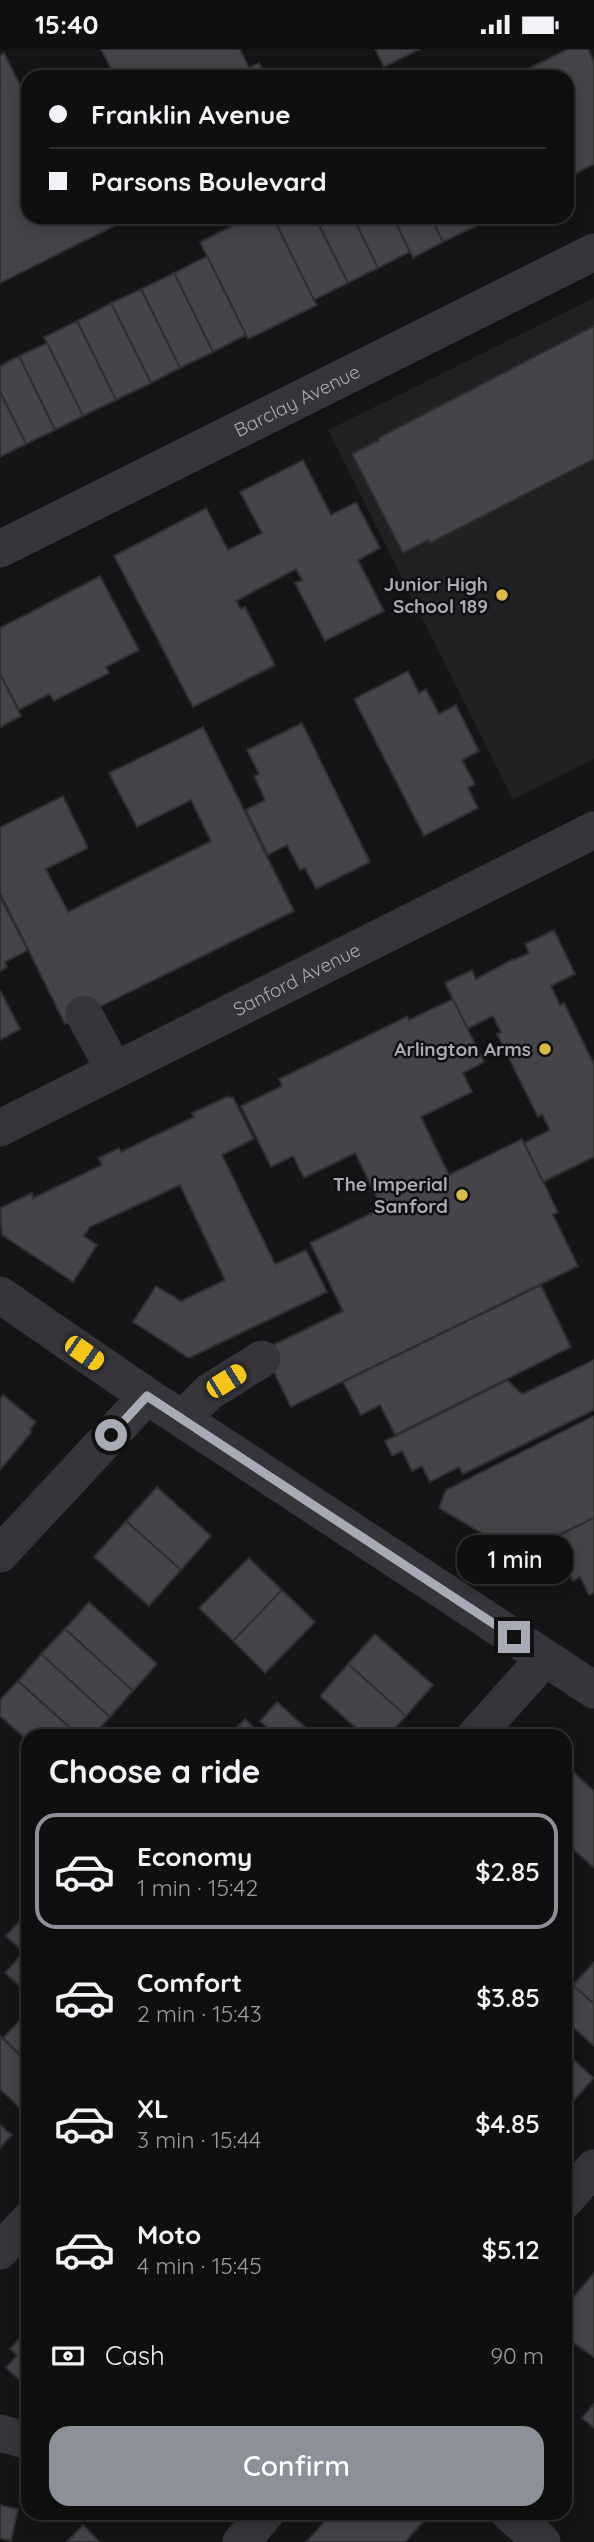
<!DOCTYPE html>
<html lang="en">
<head>
<meta charset="utf-8">
<style>
	:root { --surface:#100f10; --page:#191819; --text:#f1f3f6; --muted:#9c9c9f; --line:#302f30; --accent:#8c9099 }
	body { margin:0; font-family:Quicksand,sans-serif; background:var(--page); color:var(--text); height:100vh; display:flex; flex-direction:column; font-size:26px; white-space:nowrap }
	* { box-sizing:border-box; margin:0 }
	p { font-size:23px; color:var(--muted) }
	.icon { flex:none; width:38px; height:38px; fill:none; stroke:currentColor; stroke-width:2; stroke-linecap:round; stroke-linejoin:round }
	.map { position:relative; flex:1; overflow:hidden }
	.panel { position:absolute; left:21px; top:1680px; width:551px; height:791px; display:flex; flex-direction:column; background:var(--surface); border-radius:21px; box-shadow:0 4px 18px #0003,0 0 0 2px var(--line) }
	.panel>* { flex:none }
	.guide { position:absolute; left:21px; top:21px; width:553px; height:154px; border-radius:21px; box-shadow:0 4px 18px #0003,0 0 0 2px var(--line); display:grid; align-content:center; height:154px; padding:0 28px; background:var(--surface) }
	.end { position:absolute; width:32px; height:32px; margin:-16px; border:9px solid #a8aab5; background:#111; box-shadow:0 0 0 4px #111 }
	.from { border-radius:50% }
	.bubble { position:absolute; height:49px; border-radius:21px; background:var(--surface); box-shadow:0 4px 18px #0003,0 0 0 2px var(--line); font-size:23px; font-weight:600; line-height:49px; text-align:center }
	.car { position:absolute; width:21px; height:42px; margin:-21px -10px; border-radius:9px; box-shadow:0 0 5px 2px #0007; background:linear-gradient(#f5c518 24%,#345 0 40%,#f5c518 0 76%,#345 0 86%,#f5c518 0) }
	.guide b { display:flex; align-items:center; gap:24px; height:66px; font-size:26px }
	.guide b+b { border-top:2px solid var(--line) }
	.guide i { width:18px; height:18px; background:var(--text) }
	ul { padding:0; list-style:none }
	li { display:flex; align-items:center; gap:21px; height:116px; margin:0 14px 10px; padding:0 14px; border:4px solid transparent; border-radius:21px }
	li div { flex:1 }
	li b { display:block; font-size:26px }
	li em { font-style:normal; font-weight:600 }
	li.on { border-color:var(--accent) }
	li>.icon { width:63px; height:63px; stroke-width:1.5 }
	h2 { padding:0 28px; font-size:32px; line-height:84px }
	.pay { display:flex; align-items:center; gap:18px; height:77px; padding:0 28px; font-size:26px }
	.pay p { margin-inline-start:auto }
	.action { display:flex; gap:14px; margin-top:auto; padding:14px 28px }
	.action a { flex:1; height:80px; border-radius:21px; background:var(--accent); color:#fff; font-size:28px; font-weight:600; line-height:80px; text-align:center }
	.status { display:flex; justify-content:space-between; align-items:center; height:49px; padding:0 35px; background:var(--surface); direction:ltr }
	.status svg { height:19px; fill:currentColor }
	.map>svg:first-child { display:block }
</style>
</head>
<body>
<div class="status"><b>15:40</b><svg viewBox="0 0 49 12"><path d="M0 12V9h3v3zM5 12V6h3v6zM10 12V3h3v9zM15 12V0h3v12zM26 1h20v11H26zM47 4h2v5h-2z"/></svg></div>
<div class="map">
<svg width="594" height="2493" viewBox="0 0 594 2493">
	<rect width="100%" height="100%" fill="#151416"/>
	<path fill="#212123" d="M 594,249 L 594,710 L 513,751 L 328,381 Z"/>
	<g fill="#444449" stroke="#2f2f32" stroke-width="2">
		<path d="M 101,0 L 240,0 L 249,19 L 259,14 L 266,28 L 99,28 L 112,22 Z"/>
		<path d="M 375,0 L 420,0 L 384,18 Z"/>
		<path d="M 568,0 L 588,0 L 594,13 L 594,115 L 567,129 L 567,28 L 512,28 Z"/>
		<path d="M 4,4 L 28,52 L 28,168 L 132,168 L 0,234 L 0,6 Z"/>
		<path d="M 250,168 L 273,168 L 317,256 L 248,290 L 200,193 Z"/>
		<path d="M 283,168 L 315,168 L 348,234 L 314,251 L 275,172 Z"/>
		<path d="M 315,168 L 353,168 L 378,219 L 348,234 Z"/>
		<path d="M 353,168 L 393,168 L 410,203 L 378,219 Z"/>
		<path d="M 393,168 L 431,168 L 443,193 L 413,209 Z"/>
		<path d="M 431,168 L 469,168 L 474,178 L 443,193 Z"/>
		<path d="M 469,168 L 495,168 L 474,178 Z"/>
		<path d="M 207,207 L 246,286 L 213,303 L 174,224 Z"/>
		<path d="M 174,224 L 213,303 L 180,319 L 141,240 Z"/>
		<path d="M 141,240 L 180,319 L 151,334 L 111,254 Z"/>
		<path d="M 111,254 L 151,334 L 116,351 L 77,272 Z"/>
		<path d="M 77,272 L 116,351 L 83,367 L 44,288 Z"/>
		<path d="M 594,277 L 594,410 L 430,494 L 428,491 L 403,504 L 352,405 L 379,391 L 378,389 Z"/>
		<path d="M 47,294 L 83,367 L 55,381 L 19,307 Z"/>
		<path d="M 19,307 L 55,381 L 26,395 L 0,343 L 0,317 Z"/>
		<path d="M 0,343 L 26,395 L 0,408 Z"/>
		<path d="M 303,411 L 331,466 L 356,453 L 380,499 L 358,511 L 384,562 L 325,592 L 295,534 L 302,531 L 296,520 L 236,552 L 241,560 L 245,558 L 275,616 L 193,658 L 114,507 L 206,459 L 228,501 L 262,484 L 240,443 Z"/>
		<path d="M 100,527 L 139,601 L 106,618 L 109,624 L 54,652 L 49,645 L 19,661 L 0,625 L 0,579 Z"/>
		<path d="M 408,622 L 419,644 L 426,640 L 439,665 L 456,656 L 479,702 L 462,711 L 475,735 L 468,739 L 478,759 L 424,787 L 354,650 Z"/>
		<path d="M 0,625 L 21,667 L 0,678 Z"/>
		<path d="M 302,674 L 370,813 L 316,840 L 305,819 L 300,821 L 287,796 L 268,806 L 246,761 L 265,751 L 254,727 L 259,725 L 247,701 Z"/>
		<path d="M 203,678 L 294,862 L 65,975 L 0,844 L 0,778 L 63,747 L 88,799 L 46,820 L 68,863 L 211,792 L 191,751 L 137,778 L 109,724 Z"/>
		<path d="M 0,848 L 28,901 L 5,913 L 7,918 L 0,922 Z"/>
		<path d="M 554,881 L 575,925 L 551,937 L 560,956 L 564,954 L 594,1015 L 594,1108 L 543,1133 L 524,1094 L 550,1081 L 542,1065 L 538,1068 L 497,985 L 501,983 L 493,967 L 467,980 L 445,934 L 472,921 L 476,930 L 513,910 L 514,911 L 529,904 L 525,895 Z"/>
		<path d="M 0,941 L 20,980 L 0,991 Z"/>
		<path d="M 453,950 L 484,1013 L 463,1024 L 472,1043 L 421,1068 L 449,1126 L 522,1090 L 558,1163 L 553,1166 L 578,1217 L 291,1358 L 263,1301 L 343,1262 L 310,1194 L 382,1159 L 355,1104 L 304,1129 L 293,1107 L 271,1118 L 241,1057 L 282,1037 L 279,1030 L 408,967 L 409,971 Z"/>
		<path d="M 229,1047 L 230,1049 L 233,1048 L 254,1090 L 222,1106 L 275,1215 L 306,1201 L 327,1243 L 189,1309 L 133,1273 L 156,1237 L 181,1252 L 225,1231 L 180,1136 L 90,1178 L 84,1187 L 97,1196 L 73,1233 L 2,1186 L 0,1159 L 32,1144 L 33,1149 L 102,1116 L 98,1109 L 119,1099 L 121,1103 L 194,1068 L 192,1064 Z"/>
		<path d="M 541,1236 L 571,1298 L 395,1386 L 380,1356 L 361,1366 L 343,1333 Z"/>
		<path d="M 594,1311 L 594,1361 L 463,1425 L 459,1418 L 430,1433 L 422,1417 L 412,1422 L 402,1402 L 392,1407 L 385,1392 L 507,1331 L 522,1345 Z"/>
		<path d="M 3,1346 L 36,1373 L 30,1380 L 32,1383 L 0,1421 L 0,1350 Z"/>
		<path d="M 594,1367 L 594,1469 L 517,1505 L 439,1459 L 446,1441 Z"/>
		<path d="M 157,1438 L 211,1487 L 181,1521 L 126,1472 Z"/>
		<path d="M 594,1469 L 594,1544 L 589,1546 L 580,1528 L 573,1532 L 566,1518 L 559,1521 L 552,1507 L 543,1512 L 536,1498 Z"/>
		<path d="M 126,1472 L 181,1521 L 149,1557 L 94,1508 Z"/>
		<path d="M 249,1509 L 282,1541 L 233,1592 L 199,1559 Z"/>
		<path d="M 282,1541 L 315,1573 L 265,1624 L 233,1592 Z"/>
		<path d="M 89,1553 L 157,1615 L 133,1642 L 65,1580 Z"/>
		<path d="M 65,1580 L 133,1642 L 110,1668 L 41,1605 Z"/>
		<path d="M 375,1585 L 433,1636 L 406,1667 L 348,1615 Z"/>
		<path d="M 41,1605 L 110,1668 L 93,1687 L 79,1687 L 18,1632 Z"/>
		<path d="M 348,1615 L 406,1667 L 388,1687 L 365,1687 L 320,1647 Z"/>
		<path d="M 18,1632 L 79,1687 L 28,1687 L 28,1692 L 0,1667 L 0,1651 Z"/>
		<path d="M 277,1653 L 315,1687 L 276,1687 L 260,1672 Z"/>
		<path d="M 245,1670 L 263,1687 L 229,1687 Z"/>
		<path d="M 565,1715 L 594,1742 L 594,1819 L 565,1793 Z"/>
		<path d="M 25,1866 L 28,1869 L 28,1896 L 22,1902 L 6,1887 Z"/>
		<path d="M 26,1901 L 28,1903 L 28,1944 L 5,1924 Z"/>
		<path d="M 594,1913 L 594,1955 L 573,1936 Z"/>
		<path d="M 573,1936 L 594,1955 L 594,1997 L 565,1971 L 565,1944 Z"/>
		<path d="M 28,1963 L 28,2014 L 3,1989 Z"/>
		<path d="M 0,1987 L 28,2014 L 28,2067 L 0,2040 Z"/>
		<path d="M 565,2003 L 594,2029 L 574,2051 L 565,2043 Z"/>
		<path d="M 565,2043 L 574,2051 L 565,2061 Z"/>
		<path d="M 0,2076 L 12,2086 L 0,2099 Z"/>
		<path d="M 594,2224 L 594,2308 L 565,2288 L 565,2258 Z"/>
		<path d="M 28,2280 L 28,2338 L 6,2319 L 17,2306 L 10,2300 Z"/>
		<path d="M 594,2355 L 594,2379 L 582,2369 Z"/>
		<path d="M 0,2456 L 18,2460 L 11,2492 L 0,2489 Z"/>
		<path d="M 332,2464 L 415,2464 L 424,2472 L 405,2493 L 306,2493 Z"/>
		<path d="M 83,2476 L 100,2493 L 67,2493 Z"/>
	</g>
	<g fill="none" stroke-linecap="round" stroke-linejoin="round">
		<g stroke="#36363a" stroke-width="37">
			<path id="s1" d="M 0,500 L 594,203"/>
			<path d="M 84,965 L 114,1021"/>
			<path id="s2" d="M 0,1079 L 594,781"/>
			<path d="M 0,1246 L 147,1347 L 594,1641"/>
			<path d="M 182,1370 L 209,1343 L 262,1310"/>
			<path d="M 0,1505 L 147,1347"/>
			<path d="M 475,1687 L 545,1609"/>
			<path d="M 565,2151 L 594,2119"/>
			<path d="M 0,2202 L 28,2172"/>
			<path d="M 0,2384 L 28,2392"/>
			<path d="M 509,2464 L 542,2493"/>
			<path d="M 241,2493 L 266,2464"/>
		</g>
	</g>
	<g fill="none" stroke-linecap="round" stroke-linejoin="round">
		<path stroke="#a8aab5" stroke-width="9" d="M 111,1386 L 147,1347 L 514,1588"/>
	</g>
	<g fill="#dcba46" stroke="#100f11" stroke-width="2.5">
		<circle cx="502" cy="546" r="7"/>
		<circle cx="545" cy="1000" r="7"/>
		<circle cx="462" cy="1146" r="7"/>
	</g>
	<g text-anchor="middle" dominant-baseline="central" stroke-width="5" stroke-linejoin="round" paint-order="stroke">
		<g font-size="19" fill="#a8aab5" stroke="#100f11">
			<text stroke="none"><textPath href="#s1" startOffset="332">Barclay Avenue</textPath></text>
			<text stroke="none"><textPath href="#s2" startOffset="332">Sanford Avenue</textPath></text>
		</g>
		<g font-size="19" font-weight="bold" fill="#a8aab5" stroke="#100f11" text-anchor="end">
			<text x="488" y="535">Junior High<tspan x="488" dy="22">School 189</tspan></text>
			<text x="531" y="1000">Arlington Arms</text>
			<text x="448" y="1135">The Imperial<tspan x="448" dy="22">Sanford</tspan></text>
		</g>
	</g>
</svg>
<i class="end from" style="left:111px;top:1386px"></i>
<i class="end" style="left:514px;top:1588px"></i>
<div class="bubble" style="left:457px;top:1486px;width:116px">1 min</div>
<i class="car" style="left:84px;top:1304px;rotate:125deg"></i>
<i class="car" style="left:226px;top:1332px;rotate:58deg"></i>
<div class="guide">
<b><i class="from"></i>Franklin Avenue</b>
<b><i></i>Parsons Boulevard</b>
</div>
<section class="panel">
<h2>Choose a ride</h2>
<ul>
<li class="on"><svg class="icon" aria-label="car" viewBox="0 0 24 24"><path d="M5 17H2v-5l4-1 3-4h7l3 4 3 1v5h-3M9 17h6M6 11h13"/><circle cx="7" cy="17" r="2"/><circle cx="17" cy="17" r="2"/></svg><div><b>Economy</b><p>1 min · 15:42</p></div><em>$2.85</em></li>
<li><svg class="icon" aria-label="car" viewBox="0 0 24 24"><path d="M5 17H2v-5l4-1 3-4h7l3 4 3 1v5h-3M9 17h6M6 11h13"/><circle cx="7" cy="17" r="2"/><circle cx="17" cy="17" r="2"/></svg><div><b>Comfort</b><p>2 min · 15:43</p></div><em>$3.85</em></li>
<li><svg class="icon" aria-label="car" viewBox="0 0 24 24"><path d="M5 17H2v-5l4-1 3-4h7l3 4 3 1v5h-3M9 17h6M6 11h13"/><circle cx="7" cy="17" r="2"/><circle cx="17" cy="17" r="2"/></svg><div><b>XL</b><p>3 min · 15:44</p></div><em>$4.85</em></li>
<li><svg class="icon" aria-label="car" viewBox="0 0 24 24"><path d="M5 17H2v-5l4-1 3-4h7l3 4 3 1v5h-3M9 17h6M6 11h13"/><circle cx="7" cy="17" r="2"/><circle cx="17" cy="17" r="2"/></svg><div><b>Moto</b><p>4 min · 15:45</p></div><em>$5.12</em></li>
</ul>
<div class="pay"><svg class="icon" aria-label="cash" viewBox="0 0 24 24"><path d="M3 7h18v10H3z"/><circle cx="12" cy="12" r="2"/></svg>Cash<p>90 m</p></div>
<div class="action"><a>Confirm</a></div>
</section>
</div>
</body>
</html>
